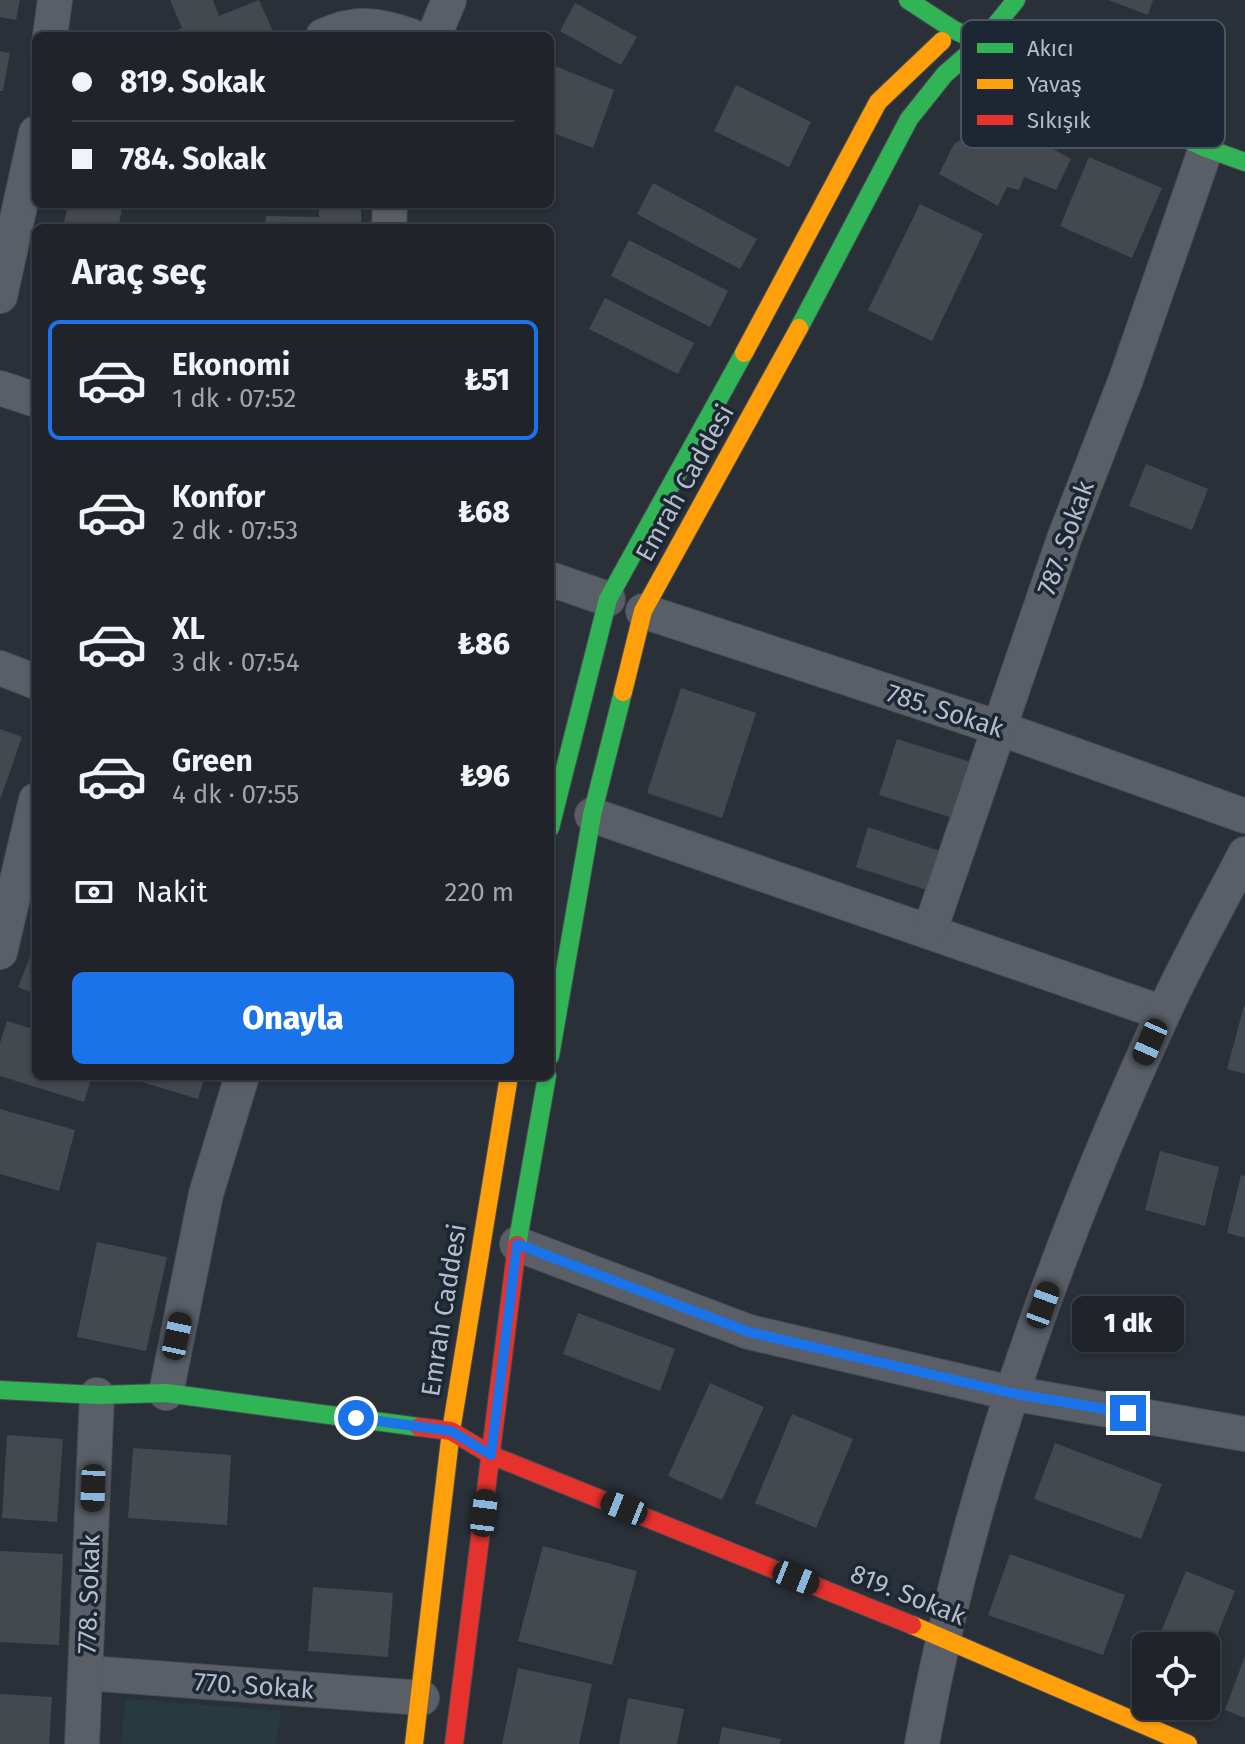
<!DOCTYPE html>
<html lang="tr">
<head>
<meta charset="utf-8">
<style>
	:root { --surface:#20242a; --page:#2d3036; --text:#f1f3f6; --muted:#a2a4a8; --line:#3d4147; --accent:#1a73e8 }
	body { margin:0; font-family:"Fira Sans",sans-serif; background:var(--page); color:var(--text); height:100vh; display:flex; flex-direction:column; font-size:30px; white-space:nowrap }
	* { box-sizing:border-box; margin:0 }
	p { font-size:26px; color:var(--muted) }
	.icon { flex:none; width:44px; height:44px; fill:none; stroke:currentColor; stroke-width:2; stroke-linecap:round; stroke-linejoin:round }
	.map { position:relative; flex:1; overflow:hidden }
	.side { position:absolute; left:32px; top:224px; width:522px; height:856px; display:flex; flex-direction:column; background:var(--surface); border-radius:12px; box-shadow:0 2px 6px #0004,0 0 0 2px var(--line) }
	.side>* { flex:none }
	.top-card { position:absolute; left:32px; top:32px; width:522px; height:176px; border-radius:12px; box-shadow:0 2px 6px #0004,0 0 0 2px var(--line); display:grid; align-content:center; height:176px; padding:0 40px; background:var(--surface) }
	.tools { position:absolute; left:1132px; top:1632px; display:grid; gap:16px }
	.tools a { display:grid; place-items:center; width:88px; height:88px; border-radius:12px; background:var(--surface); box-shadow:0 2px 6px #0004,0 0 0 2px var(--line); font-size:40px }
	.end { position:absolute; width:36px; height:36px; margin:-18px; border:10px solid #1a73e8; background:#fff; box-shadow:0 0 0 4px #fff }
	.from { border-radius:50% }
	.bubble { position:absolute; height:56px; border-radius:12px; background:var(--surface); box-shadow:0 2px 6px #0004,0 0 0 2px var(--line); font-size:26px; font-weight:800; line-height:56px; text-align:center }
	.car { position:absolute; width:24px; height:48px; margin:-24px -12px; border-radius:10px; box-shadow:0 0 6px 2px #0007; background:linear-gradient(#222 24%,#8ab4d8 0 40%,#222 0 76%,#8ab4d8 0 86%,#222 0) }
	.top-card b { display:flex; align-items:center; gap:28px; height:76px; font-size:30px }
	.top-card b+b { border-top:2px solid var(--line) }
	.top-card i { width:20px; height:20px; background:var(--text) }
	ul { padding:0; list-style:none }
	li { display:flex; align-items:center; gap:24px; height:120px; margin:0 16px 12px; padding:0 24px; border:4px solid transparent; border-radius:12px }
	li div { flex:1 }
	li b { display:block; font-size:30px }
	li em { font-style:normal; font-weight:800 }
	li.selected { border-color:var(--accent) }
	li>.icon { width:72px; height:72px; stroke-width:1.5 }
	h2 { padding:0 40px; font-size:36px; line-height:96px }
	.pay { display:flex; align-items:center; gap:20px; height:88px; padding:0 40px; font-size:30px }
	.pay p { margin-inline-start:auto }
	.button { display:flex; gap:16px; margin-top:auto; padding:16px 40px }
	.button a { flex:1; height:92px; border-radius:12px; background:var(--accent); color:#fff; font-size:32px; font-weight:800; line-height:92px; text-align:center }
	.map>svg:first-child { display:block }
</style>
</head>
<body>
<div class="map">
<svg width="1245" height="1744" viewBox="0 0 1245 1744">
	<rect width="100%" height="100%" fill="#2a3038"/>
	<path fill="#273a3e" d="M 126,1699 L 281,1711 L 276,1744 L 121,1744 Z"/>
	<g fill="#444950">
		<path d="M 0,0 L 20,0 L 16,20 L 0,17 Z"/>
		<path d="M 170,0 L 213,0 L 219,16 L 259,0 L 275,36 L 164,36 L 182,28 Z"/>
		<path d="M 1108,0 L 1153,0 L 1148,15 Z"/>
		<path d="M 575,3 L 637,37 L 621,65 L 560,31 Z"/>
		<path d="M 0,51 L 10,53 L 3,91 L 0,91 Z"/>
		<path d="M 550,64 L 614,90 L 593,148 L 550,132 Z"/>
		<path d="M 736,85 L 811,122 L 789,167 L 714,131 Z"/>
		<path d="M 990,119 L 1007,123 L 1071,159 L 1056,190 L 1024,177 L 1019,190 L 1007,187 L 998,206 L 939,174 L 954,144 Z"/>
		<path d="M 1089,157 L 1162,188 L 1132,258 L 1060,226 Z"/>
		<path d="M 653,183 L 757,239 L 740,269 L 637,214 Z"/>
		<path d="M 68,204 L 123,204 L 118,228 L 63,228 Z"/>
		<path d="M 319,204 L 361,204 L 361,228 L 265,228 L 266,216 L 319,217 Z"/>
		<path d="M 920,204 L 983,234 L 932,341 L 868,310 Z"/>
		<path d="M 629,240 L 728,291 L 710,327 L 611,276 Z"/>
		<path d="M 605,298 L 694,343 L 678,374 L 589,329 Z"/>
		<path d="M 1146,464 L 1208,489 L 1192,530 L 1129,506 Z"/>
		<path d="M 681,688 L 756,713 L 722,818 L 647,793 Z"/>
		<path d="M 0,729 L 22,737 L 0,800 Z"/>
		<path d="M 897,739 L 977,764 L 959,820 L 879,795 Z"/>
		<path d="M 868,827 L 943,852 L 930,891 L 856,867 Z"/>
		<path d="M 36,942 L 36,994 L 18,987 Z"/>
		<path d="M 1244,1006 L 1245,1006 L 1245,1074 L 1227,1069 Z"/>
		<path d="M 7,1021 L 36,1030 L 36,1076 L 92,1076 L 84,1102 L 0,1076 L 0,1043 Z"/>
		<path d="M 122,1076 L 205,1076 L 198,1099 Z"/>
		<path d="M 0,1109 L 75,1130 L 59,1191 L 0,1174 Z"/>
		<path d="M 1160,1151 L 1219,1167 L 1205,1226 L 1145,1210 Z"/>
		<path d="M 1241,1175 L 1245,1176 L 1245,1238 L 1227,1233 Z"/>
		<path d="M 97,1242 L 167,1257 L 146,1351 L 77,1337 Z"/>
		<path d="M 578,1313 L 675,1349 L 660,1391 L 563,1354 Z"/>
		<path d="M 710,1383 L 764,1407 L 722,1500 L 668,1476 Z"/>
		<path d="M 792,1414 L 853,1439 L 816,1528 L 755,1503 Z"/>
		<path d="M 7,1435 L 63,1439 L 57,1522 L 2,1518 Z"/>
		<path d="M 1055,1443 L 1162,1484 L 1141,1539 L 1034,1499 Z"/>
		<path d="M 133,1448 L 231,1455 L 227,1525 L 128,1518 Z"/>
		<path d="M 543,1546 L 637,1571 L 612,1665 L 518,1641 Z"/>
		<path d="M 0,1551 L 63,1554 L 59,1645 L 0,1642 Z"/>
		<path d="M 1010,1554 L 1125,1595 L 1103,1655 L 988,1615 Z"/>
		<path d="M 1186,1571 L 1235,1591 L 1206,1662 L 1206,1646 L 1155,1646 Z"/>
		<path d="M 313,1587 L 393,1593 L 388,1657 L 308,1651 Z"/>
		<path d="M 1245,1656 L 1245,1718 L 1225,1710 Z"/>
		<path d="M 518,1668 L 592,1684 L 579,1744 L 502,1744 Z"/>
		<path d="M 0,1694 L 52,1697 L 49,1744 L 0,1744 Z"/>
		<path d="M 628,1698 L 684,1709 L 677,1744 L 619,1744 Z"/>
		<path d="M 722,1727 L 781,1739 L 780,1744 L 719,1744 Z"/>
	</g>
	<g fill="none" stroke-linecap="round" stroke-linejoin="round">
		<defs>
			<g id="street">
				<path d="M 50,36 L 55,0"/>
				<path d="M 323,36 C 356,21 378,24 411,36"/>
				<path d="M 434,36 L 449,0"/>
				<path d="M 389,228 L 390,204"/>
				<path d="M 0,296 L 36,133"/>
				<path d="M 0,388 L 36,400"/>
				<path d="M 550,579 L 608,599"/>
				<path d="M 643,611 L 999,728 L 1245,816"/>
				<path d="M 0,668 L 36,682"/>
				<path d="M 592,815 L 1163,1013"/>
				<path d="M 930,930 L 1064,539 L 1126,379 L 1206,148"/>
				<path d="M 0,952 L 36,800"/>
				<path d="M 517,1244 L 749,1332 L 1011,1393 L 1245,1434"/>
				<path d="M 166,1393 L 206,1194 L 242,1076"/>
				<path d="M 87,1673 L 422,1698"/>
				<path d="M 82,1744 L 97,1395"/>
				<path d="M 922,1744 C 967,1492 1055,1248 1162,1016 C 1187,961 1217,908 1245,854"/>
			</g>
			<g id="fast">
				<path d="M 908,0 L 954,30 L 1206,148 L 1245,162"/>
				<path d="M 799,328 L 909,119 L 945,74 L 982,42 L 1016,0"/>
				<path d="M 550,828 L 608,599 L 744,353"/>
				<path d="M 550,1056 L 592,815 L 623,692"/>
				<path d="M 517,1245 L 547,1076"/>
				<path d="M 0,1390 L 97,1395 L 166,1393 L 419,1427"/>
			</g>
			<g id="slow">
				<path d="M 744,353 L 878,102 L 942,41"/>
				<path d="M 623,692 L 643,611 L 799,328"/>
				<path d="M 912,1625 L 1188,1744"/>
				<path d="M 414,1744 L 451,1431 L 509,1076"/>
			</g>
			<g id="jam">
				<path d="M 419,1427 L 451,1431 L 491,1455 L 912,1625"/>
				<path d="M 454,1744 L 517,1245"/>
			</g>
		</defs>
		<use href="#street" stroke="#484c53" stroke-width="36"/>
		<use href="#fast" stroke="#484c53" stroke-width="20"/>
		<use href="#slow" stroke="#484c53" stroke-width="20"/>
		<use href="#jam" stroke="#484c53" stroke-width="20"/>
		<use href="#street" stroke="#5a5e66" stroke-width="34"/>
		<use href="#fast" stroke="#30b455" stroke-width="18"/>
		<use href="#slow" stroke="#ff9f0a" stroke-width="18"/>
		<use href="#jam" stroke="#e5322d" stroke-width="18"/>
	</g>
	<g fill="none" stroke-linecap="round" stroke-linejoin="round">
		<path stroke="#1a73e8" stroke-width="10" d="M 356,1418 L 451,1431 L 491,1455 L 517,1244 L 749,1332 L 1011,1393 L 1128,1413"/>
	</g>
	<g text-anchor="middle" dominant-baseline="central" stroke-width="7" stroke-linejoin="round" paint-order="stroke">
		<g font-size="26" fill="#b4bcc9" stroke="#1d2633">
			<text transform="translate(685 483) rotate(-61)">Emrah Caddesi</text>
			<text transform="translate(1066 538) rotate(-70)">787. Sokak</text>
			<text transform="translate(945 711) rotate(18)">785. Sokak</text>
			<text transform="translate(444 1310) rotate(-81)">Emrah Caddesi</text>
			<text transform="translate(89 1594) rotate(-88)">778. Sokak</text>
			<text transform="translate(908 1595) rotate(22)">819. Sokak</text>
			<text transform="translate(254 1686) rotate(4)">770. Sokak</text>
		</g>
	</g>
	<rect x="961" y="20" width="264" height="128" rx="12" fill="#1d2633" stroke="#4a5360" stroke-width="2"/>
	<rect x="977" y="43" width="36" height="10" fill="#30b455"/>
	<rect x="977" y="79" width="36" height="10" fill="#ff9f0a"/>
	<rect x="977" y="115" width="36" height="10" fill="#e5322d"/>
	<g font-size="22" fill="#b4bcc9">
		<text x="1027" y="56">Akıcı</text>
		<text x="1027" y="92">Yavaş</text>
		<text x="1027" y="128">Sıkışık</text>
	</g>
</svg>
<div class="tools">
<a><svg class="icon" aria-label="locate" viewBox="0 0 24 24"><circle cx="12" cy="12" r="6"/><path d="M12 2v4M12 18v4M2 12h4M18 12h4"/></svg></a>
</div>
<i class="end from" style="left:356px;top:1418px"></i>
<i class="end" style="left:1128px;top:1413px"></i>
<div class="bubble" style="left:1072px;top:1296px;width:112px">1 dk</div>
<i class="car" style="left:1150px;top:1042px;rotate:204deg"></i>
<i class="car" style="left:1043px;top:1305px;rotate:20deg"></i>
<i class="car" style="left:177px;top:1336px;rotate:12deg"></i>
<i class="car" style="left:93px;top:1488px;rotate:182deg"></i>
<i class="car" style="left:624px;top:1508px;rotate:292deg"></i>
<i class="car" style="left:484px;top:1513px;rotate:7deg"></i>
<i class="car" style="left:796px;top:1578px;rotate:112deg"></i>
<div class="top-card">
<b><i class="from"></i>819. Sokak</b>
<b><i></i>784. Sokak</b>
</div>
<section class="side">
<h2>Araç seç</h2>
<ul>
<li class="selected"><svg class="icon" aria-label="car" viewBox="0 0 24 24"><path d="M5 17H2v-5l4-1 3-4h7l3 4 3 1v5h-3M9 17h6M6 11h13"/><circle cx="7" cy="17" r="2"/><circle cx="17" cy="17" r="2"/></svg><div><b>Ekonomi</b><p>1 dk · 07:52</p></div><em>₺51</em></li>
<li><svg class="icon" aria-label="car" viewBox="0 0 24 24"><path d="M5 17H2v-5l4-1 3-4h7l3 4 3 1v5h-3M9 17h6M6 11h13"/><circle cx="7" cy="17" r="2"/><circle cx="17" cy="17" r="2"/></svg><div><b>Konfor</b><p>2 dk · 07:53</p></div><em>₺68</em></li>
<li><svg class="icon" aria-label="car" viewBox="0 0 24 24"><path d="M5 17H2v-5l4-1 3-4h7l3 4 3 1v5h-3M9 17h6M6 11h13"/><circle cx="7" cy="17" r="2"/><circle cx="17" cy="17" r="2"/></svg><div><b>XL</b><p>3 dk · 07:54</p></div><em>₺86</em></li>
<li><svg class="icon" aria-label="car" viewBox="0 0 24 24"><path d="M5 17H2v-5l4-1 3-4h7l3 4 3 1v5h-3M9 17h6M6 11h13"/><circle cx="7" cy="17" r="2"/><circle cx="17" cy="17" r="2"/></svg><div><b>Green</b><p>4 dk · 07:55</p></div><em>₺96</em></li>
</ul>
<div class="pay"><svg class="icon" aria-label="cash" viewBox="0 0 24 24"><path d="M3 7h18v10H3z"/><circle cx="12" cy="12" r="2"/></svg>Nakit<p>220 m</p></div>
<div class="button"><a>Onayla</a></div>
</section>
</div>
</body>
</html>
